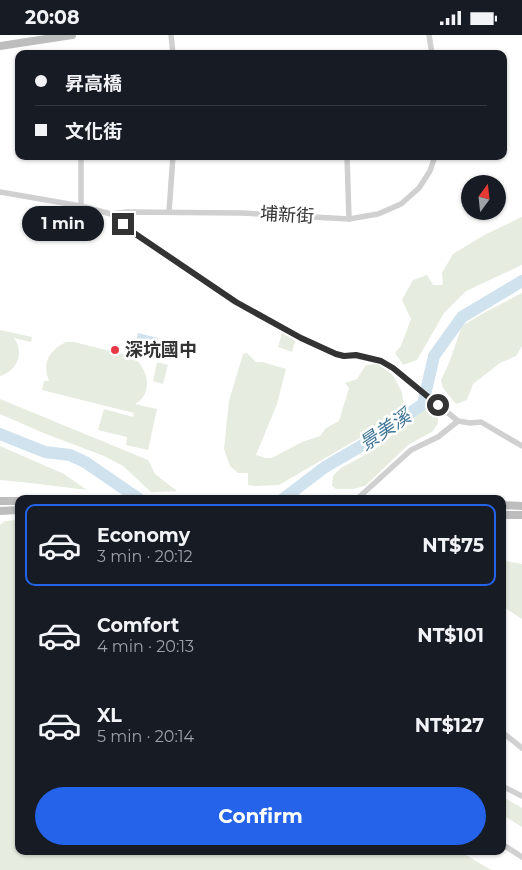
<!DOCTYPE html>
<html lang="en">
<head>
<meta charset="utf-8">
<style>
	:root { --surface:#171b24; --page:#242831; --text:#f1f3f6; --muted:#9ea1a6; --line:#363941; --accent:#2563eb }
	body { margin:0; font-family:Montserrat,"Noto Sans TC",sans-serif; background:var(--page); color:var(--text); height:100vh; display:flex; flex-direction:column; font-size:19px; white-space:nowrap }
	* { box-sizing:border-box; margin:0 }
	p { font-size:16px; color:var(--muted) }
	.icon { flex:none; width:28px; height:28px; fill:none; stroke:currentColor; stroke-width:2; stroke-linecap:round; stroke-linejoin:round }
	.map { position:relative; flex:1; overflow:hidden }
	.panel { position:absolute; left:15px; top:460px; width:491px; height:360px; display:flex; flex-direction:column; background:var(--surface); border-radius:10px; box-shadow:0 1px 4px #0004 }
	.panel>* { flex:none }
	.top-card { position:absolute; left:15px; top:15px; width:492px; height:110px; border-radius:10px; box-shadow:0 1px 4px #0004; display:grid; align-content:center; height:110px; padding:0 20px; background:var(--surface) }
	.needle { width:32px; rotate:15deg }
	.fabs { position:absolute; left:461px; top:140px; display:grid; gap:10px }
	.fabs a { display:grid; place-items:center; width:45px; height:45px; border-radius:50%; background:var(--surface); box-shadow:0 1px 4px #0004; font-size:25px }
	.end { position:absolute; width:22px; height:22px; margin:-11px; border:6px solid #333; background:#fff; box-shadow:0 0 0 2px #fff }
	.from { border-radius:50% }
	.bubble { position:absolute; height:35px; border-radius:18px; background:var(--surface); box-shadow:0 1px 4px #0004; font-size:16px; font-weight:700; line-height:35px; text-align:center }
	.top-card b { display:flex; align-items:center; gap:18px; height:48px; font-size:19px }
	.top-card b+b { border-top:1px solid var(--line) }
	.top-card i { width:12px; height:12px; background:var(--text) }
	ul { padding:9px 0 0; list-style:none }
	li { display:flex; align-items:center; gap:15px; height:82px; margin:0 10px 8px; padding:0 10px; border:2px solid transparent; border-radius:10px }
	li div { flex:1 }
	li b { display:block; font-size:19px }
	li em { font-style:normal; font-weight:700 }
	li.active { border-color:var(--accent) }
	li>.icon { width:45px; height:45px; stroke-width:1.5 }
	.cta { display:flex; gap:10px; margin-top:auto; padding:10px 20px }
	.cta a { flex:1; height:58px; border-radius:30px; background:var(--accent); color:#fff; font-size:20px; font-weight:700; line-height:58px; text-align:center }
	.status { display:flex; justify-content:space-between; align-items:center; height:35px; padding:0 25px; background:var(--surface); direction:ltr }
	.status svg { height:14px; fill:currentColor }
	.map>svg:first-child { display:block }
</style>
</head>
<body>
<div class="status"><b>20:08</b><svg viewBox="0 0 49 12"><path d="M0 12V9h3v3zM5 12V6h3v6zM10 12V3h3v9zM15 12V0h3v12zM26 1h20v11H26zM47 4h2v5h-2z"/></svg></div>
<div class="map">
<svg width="522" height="835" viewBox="0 0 522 835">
	<rect width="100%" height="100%" fill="#fff"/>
	<g fill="#e6ecdf">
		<path d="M 522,182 L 522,230 L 466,256 L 444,278 L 417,325 L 403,330 L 395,318 L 401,311 L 411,284 L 402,265 L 413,245 L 427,240 L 433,250 L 443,250 L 442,238 L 453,219 L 486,199 Z"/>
		<path d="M 522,258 L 522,311 L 516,321 L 500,328 L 473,349 L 467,365 L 456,369 L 443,353 L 441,345 L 449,328 L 462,291 L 482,279 Z"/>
		<path d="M 0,295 L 32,302 L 31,307 L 14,303 C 25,318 17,336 0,341 Z"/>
		<path d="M 282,298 L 295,306 L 292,317 L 278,312 Z"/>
		<path d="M 66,307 L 74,307 L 130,321 C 148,330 155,358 135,369 L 157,374 L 148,415 L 126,410 L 127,402 L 98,395 L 104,374 L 133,382 L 134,378 L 42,355 L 44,346 L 49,346 C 42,327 49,316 66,307 Z"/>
		<path d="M 247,318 L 256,327 L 262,327 L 286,334 L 277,369 L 256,420 L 265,423 L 272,423 L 302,407 L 320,401 L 326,393 L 339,386 L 349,353 L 345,348 L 357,344 L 366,330 L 377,329 L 392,339 L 402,357 L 404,372 L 387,387 L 279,450 L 254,451 L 248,450 L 248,438 L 238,438 L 230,431 L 224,414 L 229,366 L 243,319 Z"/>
		<path d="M 157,327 L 168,330 L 163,349 L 153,346 Z"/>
		<path d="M 0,364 L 148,425 L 155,439 L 177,456 L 151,457 L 123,431 L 104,421 L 46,399 L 0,379 Z"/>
		<path d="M 425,375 L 438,381 L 438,388 L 433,396 L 408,410 L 365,451 L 353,454 L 336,454 L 332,451 L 333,441 L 341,433 L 374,415 L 412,384 Z"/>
		<path d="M 0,411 L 64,439 L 87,455 L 22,447 L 0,445 Z"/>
		<path d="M 19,485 L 19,816 L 459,816 L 491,835 L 0,835 L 0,490 L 5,486 Z"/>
		<path d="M 502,507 L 506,526 L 522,529 L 522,584 L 504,572 L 503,574 Z"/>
		<path d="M 503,762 L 522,773 L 522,792 L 503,780 Z"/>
	</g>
	<path fill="#cfe2ee" d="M 138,298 L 158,303 L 154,318 L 134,313 Z"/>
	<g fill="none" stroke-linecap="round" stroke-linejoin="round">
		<g stroke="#cfe2ee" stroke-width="12">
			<path d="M 0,399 L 45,417 L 70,420 L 85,427 L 139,464"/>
			<path d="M 283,464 L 325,432 L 375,403 L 423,369 L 434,321 L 462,282 L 522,246"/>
		</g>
		<g stroke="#d0d0d0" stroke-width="5.5">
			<path d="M 171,0 L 173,19"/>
			<path d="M 429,0 L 432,19"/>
			<path d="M 347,121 L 349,184"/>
			<path d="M 0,157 L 81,171 L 111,179 L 134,198 L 235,267 L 301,303 L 336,319 L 343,321 L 356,321 L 381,326 L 393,333 L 458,386 L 470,388 L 481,387 L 522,411"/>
			<path d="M 81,171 L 81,121"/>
			<path d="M 169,177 L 173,121"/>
			<path d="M 111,179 L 127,177 L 242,178 L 349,184 L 378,179 L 401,169 L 419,153 L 430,136 L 435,121"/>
			<path d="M 357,464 L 411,415 L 438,402 L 458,386"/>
			<path d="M 502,697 L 522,713"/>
			<path d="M 502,751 L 522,761"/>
			<path d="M 502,809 L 522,822"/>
		</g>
		<g stroke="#bdbdbd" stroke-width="8">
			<path d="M 0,11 L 72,0"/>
			<path d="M 0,466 L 19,466"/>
			<path d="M 502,470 L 522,471"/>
			<path d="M 0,476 L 19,475"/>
			<path d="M 502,480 L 522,480"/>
		</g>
	</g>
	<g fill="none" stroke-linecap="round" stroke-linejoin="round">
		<path stroke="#333" stroke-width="6" d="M 123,189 L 134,198 L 236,267 L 301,303 L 336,319 L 344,321 L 356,320 L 381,326 L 393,333 L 438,370"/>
	</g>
	<circle fill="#e63946" stroke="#fff" stroke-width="2" cx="115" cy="315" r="5"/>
	<g text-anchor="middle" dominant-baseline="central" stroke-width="5" stroke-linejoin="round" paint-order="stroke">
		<g font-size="18" fill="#333" stroke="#fff">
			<text transform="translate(287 180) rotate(3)">埔新街</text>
		</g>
		<g font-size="18" font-weight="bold" fill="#333" stroke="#fff" text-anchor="start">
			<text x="125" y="315">深坑國中</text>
		</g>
		<g font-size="19" font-style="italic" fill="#3f7597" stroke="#fff">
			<text transform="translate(385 395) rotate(-34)">景美溪</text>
		</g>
	</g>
</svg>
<div class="fabs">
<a><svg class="needle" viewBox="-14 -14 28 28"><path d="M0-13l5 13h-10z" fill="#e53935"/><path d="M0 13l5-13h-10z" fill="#9ea1a6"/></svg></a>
</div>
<i class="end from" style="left:438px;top:370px"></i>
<i class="end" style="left:123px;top:189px"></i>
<div class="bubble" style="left:22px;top:171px;width:82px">1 min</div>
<div class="top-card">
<b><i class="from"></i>昇高橋</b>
<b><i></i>文化街</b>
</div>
<section class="panel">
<ul>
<li class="active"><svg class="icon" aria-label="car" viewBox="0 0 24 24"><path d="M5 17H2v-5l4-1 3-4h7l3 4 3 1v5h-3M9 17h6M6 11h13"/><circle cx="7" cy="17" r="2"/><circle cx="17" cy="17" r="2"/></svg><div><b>Economy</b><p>3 min · 20:12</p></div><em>NT$75</em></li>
<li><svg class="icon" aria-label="car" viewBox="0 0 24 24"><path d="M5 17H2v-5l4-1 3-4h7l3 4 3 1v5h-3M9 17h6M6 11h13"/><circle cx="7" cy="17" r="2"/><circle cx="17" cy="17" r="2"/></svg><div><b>Comfort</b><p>4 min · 20:13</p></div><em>NT$101</em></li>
<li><svg class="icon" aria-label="car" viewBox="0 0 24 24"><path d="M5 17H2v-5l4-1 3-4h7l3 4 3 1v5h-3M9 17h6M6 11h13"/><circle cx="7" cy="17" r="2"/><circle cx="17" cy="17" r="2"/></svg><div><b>XL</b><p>5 min · 20:14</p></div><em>NT$127</em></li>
</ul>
<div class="cta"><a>Confirm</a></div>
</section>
</div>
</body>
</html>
